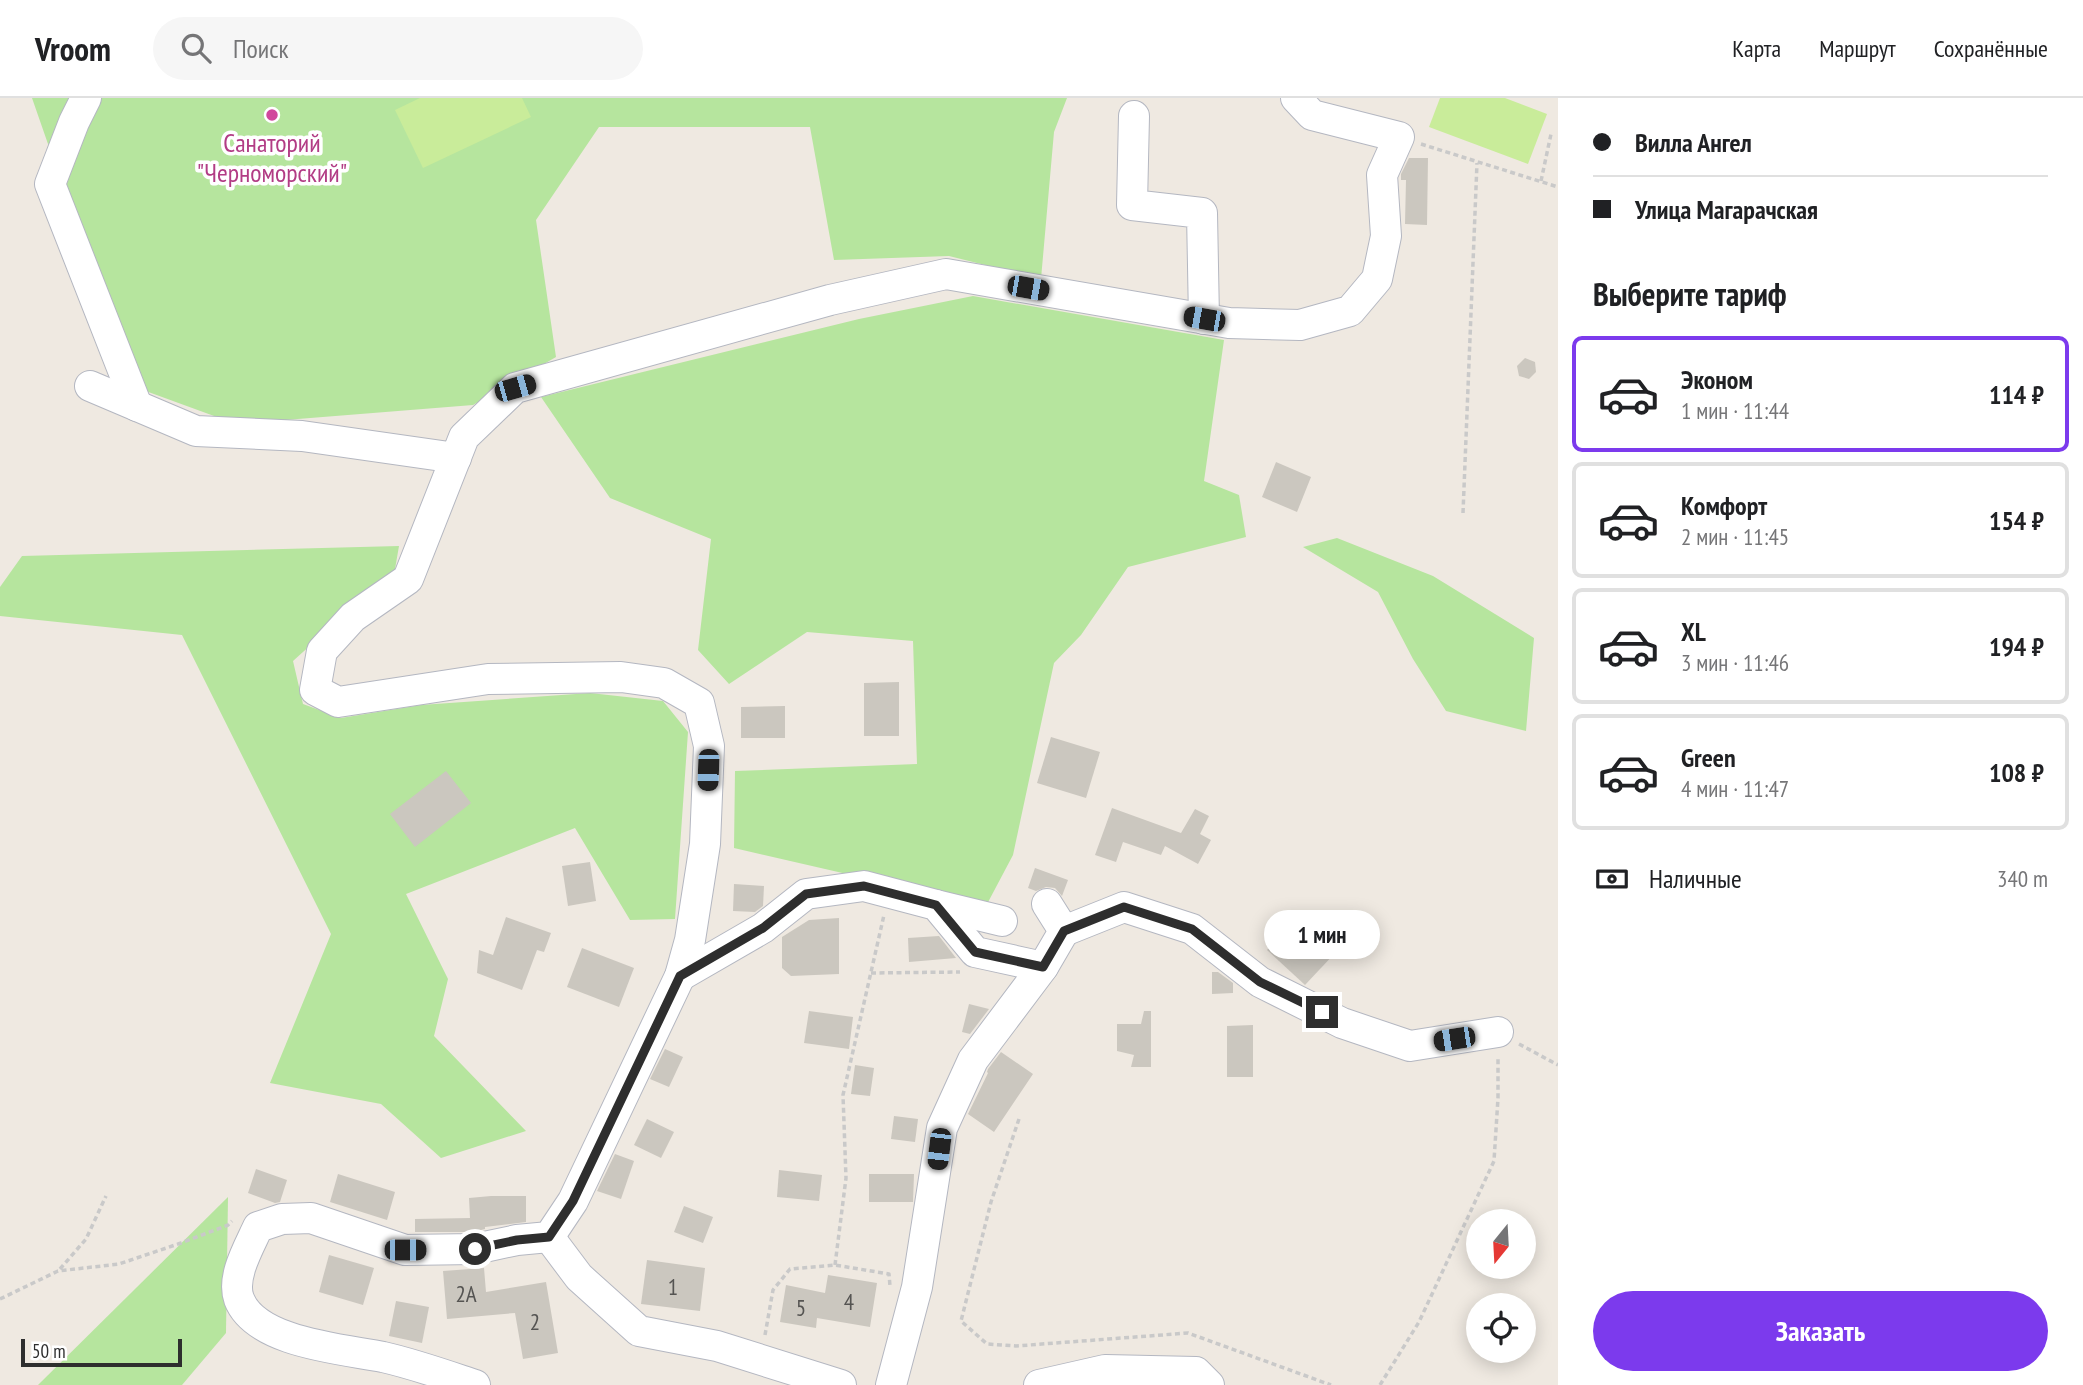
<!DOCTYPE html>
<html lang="ru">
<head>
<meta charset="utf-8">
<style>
	:root { --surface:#fff; --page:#f6f6f6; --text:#202124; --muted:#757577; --line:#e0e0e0; --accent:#7c3aed }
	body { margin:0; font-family:"PT Sans Narrow",sans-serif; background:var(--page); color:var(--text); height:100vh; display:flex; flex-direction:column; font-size:26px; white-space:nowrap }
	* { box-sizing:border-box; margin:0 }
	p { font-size:23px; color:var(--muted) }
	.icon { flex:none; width:38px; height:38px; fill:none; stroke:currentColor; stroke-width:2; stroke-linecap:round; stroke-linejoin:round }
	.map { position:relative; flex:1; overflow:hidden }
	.panel { display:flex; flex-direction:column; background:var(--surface); width:525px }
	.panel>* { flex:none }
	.hud { display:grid; align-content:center; height:154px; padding:0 35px; background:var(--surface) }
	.needle { width:46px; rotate:198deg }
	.tools { position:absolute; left:1466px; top:1111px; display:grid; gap:14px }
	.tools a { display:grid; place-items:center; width:70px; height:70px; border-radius:50%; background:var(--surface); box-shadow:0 4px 18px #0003; font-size:35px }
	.scale { position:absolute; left:21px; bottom:18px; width:161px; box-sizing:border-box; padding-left:7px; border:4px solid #2e2e2e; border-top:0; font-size:19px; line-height:24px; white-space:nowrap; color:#2e2e2e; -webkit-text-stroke:5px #fff; paint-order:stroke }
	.end { position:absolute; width:32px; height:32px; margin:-16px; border:9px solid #2e2e2e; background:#fff; box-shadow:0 0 0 4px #fff }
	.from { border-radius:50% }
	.bubble { position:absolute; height:49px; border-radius:24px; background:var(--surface); box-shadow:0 4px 18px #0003; font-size:23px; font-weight:600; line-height:49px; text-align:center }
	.car { position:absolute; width:21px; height:42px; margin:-21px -10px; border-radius:9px; box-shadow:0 0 5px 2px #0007; background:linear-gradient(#222 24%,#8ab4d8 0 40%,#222 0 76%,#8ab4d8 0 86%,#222 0) }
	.hud b { display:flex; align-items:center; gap:24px; height:66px; font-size:26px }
	.hud b+b { border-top:2px solid var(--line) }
	.hud i { width:18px; height:18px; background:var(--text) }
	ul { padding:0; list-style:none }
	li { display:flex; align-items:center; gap:21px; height:116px; margin:0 14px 10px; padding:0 21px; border:4px solid var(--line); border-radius:10px }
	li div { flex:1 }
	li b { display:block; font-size:26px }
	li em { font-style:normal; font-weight:600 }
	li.selected { border-color:var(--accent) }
	li>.icon { width:63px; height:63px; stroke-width:1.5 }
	h2 { padding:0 35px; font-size:32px; line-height:84px }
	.pay { display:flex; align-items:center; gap:18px; height:77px; padding:0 35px; font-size:26px }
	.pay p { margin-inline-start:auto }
	.action { display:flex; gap:14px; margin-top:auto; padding:14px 35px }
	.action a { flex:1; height:80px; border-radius:42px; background:var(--accent); color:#fff; font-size:28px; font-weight:600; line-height:80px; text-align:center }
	header { display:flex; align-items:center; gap:42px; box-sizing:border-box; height:98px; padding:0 35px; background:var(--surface); border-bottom:2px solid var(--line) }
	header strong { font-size:33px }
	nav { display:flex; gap:38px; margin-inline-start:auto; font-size:24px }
	.search { width:490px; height:63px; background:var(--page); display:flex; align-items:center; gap:18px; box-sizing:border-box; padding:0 24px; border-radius:38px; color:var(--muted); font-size:26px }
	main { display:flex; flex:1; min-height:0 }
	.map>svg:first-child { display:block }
</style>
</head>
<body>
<header>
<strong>Vroom</strong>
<div class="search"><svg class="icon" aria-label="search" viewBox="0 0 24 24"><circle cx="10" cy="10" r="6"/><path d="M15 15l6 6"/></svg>Поиск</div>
<nav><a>Карта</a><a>Маршрут</a><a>Сохранённые</a></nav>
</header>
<main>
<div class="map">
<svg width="1558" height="1287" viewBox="0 0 1558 1287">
	<rect width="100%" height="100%" fill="#efe9e1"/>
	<g fill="#b6e59e">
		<path d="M 32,0 L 1067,0 L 1054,34 L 1041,181 L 949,158 L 834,162 L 810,29 L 599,29 L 536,122 L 556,259 L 473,307 L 236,326 L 121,284 L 95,181 Z"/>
		<path d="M 973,198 L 1224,242 L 1204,383 L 1239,397 L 1246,439 L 1128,469 L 1081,537 L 1054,565 L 1013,757 L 986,808 L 734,750 L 735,673 L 917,666 L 913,543 L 807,534 L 729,586 L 698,552 L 711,441 L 610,400 L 541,299 L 859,221 Z"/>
		<path d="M 1337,440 L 1433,478 L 1534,540 L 1526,633 L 1446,613 L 1413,561 L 1378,494 L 1303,449 Z"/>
		<path d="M 399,448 L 395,471 L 293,563 L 303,606 L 341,620 L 421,607 L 590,595 L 663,603 L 688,634 L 675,821 L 630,822 L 575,730 L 406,796 L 448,881 L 434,938 L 526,1033 L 441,1060 L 381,1006 L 270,985 L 331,836 L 182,537 L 0,518 L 0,489 L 22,458 Z"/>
		<path d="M 228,1099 L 226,1235 L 182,1287 L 38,1287 Z"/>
	</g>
	<g fill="#c9ec9a">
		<path d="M 420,0 L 522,0 L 531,19 L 423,70 L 395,12 Z"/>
		<path d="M 1440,0 L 1505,0 L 1547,16 L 1528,66 L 1429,29 Z"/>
	</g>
	<g fill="#cbc7bf">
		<path d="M 1409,60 L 1428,60 L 1427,127 L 1405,126 L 1406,82 L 1401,82 L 1401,76 Z"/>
		<path d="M 1525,260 L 1535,264 L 1536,274 L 1529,281 L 1519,278 L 1517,268 Z"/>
		<path d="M 1276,364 L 1311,379 L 1297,414 L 1262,399 Z"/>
		<path d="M 899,584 L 899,638 L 864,638 L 864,585 Z"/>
		<path d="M 785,608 L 785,640 L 741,640 L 741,609 Z"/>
		<path d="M 1051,639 L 1100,654 L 1086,700 L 1037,685 Z"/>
		<path d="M 446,673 L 471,705 L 415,749 L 390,716 Z"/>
		<path d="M 1112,710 L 1181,735 L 1195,711 L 1209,718 L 1200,736 L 1211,742 L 1198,766 L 1165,748 L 1161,757 L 1123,744 L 1116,764 L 1095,757 Z"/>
		<path d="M 590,764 L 596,803 L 568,808 L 562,768 Z"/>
		<path d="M 1035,770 L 1068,782 L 1062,798 L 1055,790 L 1046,789 L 1036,793 L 1028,790 Z"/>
		<path d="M 734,786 L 764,788 L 763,808 L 755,814 L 733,813 Z"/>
		<path d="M 506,819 L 551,835 L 544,854 L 537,852 L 522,892 L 477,875 L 479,852 L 493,857 Z"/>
		<path d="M 1299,819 L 1336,854 L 1305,887 L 1267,852 Z"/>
		<path d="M 839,820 L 839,876 L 791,878 L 782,870 L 782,839 L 809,822 Z"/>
		<path d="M 939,838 L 956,860 L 909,864 L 908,840 Z"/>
		<path d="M 582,850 L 634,870 L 619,909 L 567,889 Z"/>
		<path d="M 1212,874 L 1218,874 L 1233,885 L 1233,895 L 1212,896 Z"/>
		<path d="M 969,906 L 989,911 L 970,936 L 962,934 Z"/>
		<path d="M 809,913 L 853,919 L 849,951 L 804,945 Z"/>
		<path d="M 1144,913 L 1151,913 L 1151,969 L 1131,969 L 1134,957 L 1117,953 L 1117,926 L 1141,926 Z"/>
		<path d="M 1253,927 L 1253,979 L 1227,979 L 1227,928 Z"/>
		<path d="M 665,951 L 683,959 L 669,989 L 650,981 Z"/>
		<path d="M 1001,954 L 1033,976 L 994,1034 L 968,1016 L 988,975 L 987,974 L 988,971 Z"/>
		<path d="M 855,967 L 874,970 L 870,998 L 851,996 Z"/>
		<path d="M 894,1018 L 918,1021 L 915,1044 L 891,1041 Z"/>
		<path d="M 647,1021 L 674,1034 L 661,1060 L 634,1047 Z"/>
		<path d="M 615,1056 L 634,1063 L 621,1101 L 597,1093 Z"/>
		<path d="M 256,1071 L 287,1082 L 280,1104 L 275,1105 L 248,1095 Z"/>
		<path d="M 779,1072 L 822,1077 L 819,1103 L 777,1099 Z"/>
		<path d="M 338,1076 L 395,1094 L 387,1122 L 330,1104 Z"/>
		<path d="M 869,1076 L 914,1076 L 913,1104 L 869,1104 Z"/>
		<path d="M 491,1098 L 526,1098 L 526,1124 L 485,1129 L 485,1131 L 473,1134 L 415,1134 L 415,1121 L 470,1120 L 469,1100 Z"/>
		<path d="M 684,1108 L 713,1119 L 703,1145 L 674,1134 Z"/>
		<path d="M 329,1157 L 374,1170 L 363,1207 L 319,1194 Z"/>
		<path d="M 647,1162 L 705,1170 L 700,1213 L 641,1206 Z"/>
		<path d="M 484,1170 L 486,1194 L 546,1184 L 558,1255 L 523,1261 L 515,1215 L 447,1221 L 443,1173 Z"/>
		<path d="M 828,1177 L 877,1185 L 870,1229 L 817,1220 L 816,1230 L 780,1224 L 786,1187 L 825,1195 Z"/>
		<path d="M 396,1203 L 429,1209 L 422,1245 L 389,1238 Z"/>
	</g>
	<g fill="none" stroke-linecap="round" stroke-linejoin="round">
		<defs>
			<g id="minor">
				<path d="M 86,0 L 74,24 L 50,86 L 137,308"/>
				<path d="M 1134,18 L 1132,107 L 1202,115 L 1204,221"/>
				<path d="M 90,288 L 196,333 L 302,338 L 456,360"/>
				<path d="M 936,807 L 1002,823"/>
				<path d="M 1064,833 L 1124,809 L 1192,831 L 1260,884 L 1342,925 L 1410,948 L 1498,934"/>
				<path d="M 680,878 L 763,830 L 806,796 L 864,788 L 936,807 L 975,854 L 1043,869 L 1064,833 L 1047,806"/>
				<path d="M 549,1139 L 579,1179 L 639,1233 L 717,1248 L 841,1287"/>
				<path d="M 475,1287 C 445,1277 414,1266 383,1259 C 343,1251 256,1245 239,1201 C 231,1179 249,1149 258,1129 L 282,1121 L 311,1120 L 405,1152 L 475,1151 L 517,1142 L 549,1139 L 573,1103 L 680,878 L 690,842 L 705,746 L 709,648 L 699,605 L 664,585 L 621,579 L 488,581 L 338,604 L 315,592 L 322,553 L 353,519 L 408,481 L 464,339 L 515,290 L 830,202 L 946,176 L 1229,225 L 1300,227 L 1350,213 L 1377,181 L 1386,138 L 1382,77 L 1399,39 L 1312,17 L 1296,0"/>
				<path d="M 891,1287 L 917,1189 L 942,1030 L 973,962 L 1043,869"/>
				<path d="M 1039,1287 L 1105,1272 L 1196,1274 L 1209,1287"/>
			</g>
		</defs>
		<use href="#minor" stroke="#b4b7c1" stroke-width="32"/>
		<g stroke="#c9c9c9" stroke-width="3.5" stroke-dasharray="5 3.5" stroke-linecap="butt">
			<path d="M 1421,46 L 1558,89"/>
			<path d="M 1541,83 L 1551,36"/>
			<path d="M 1463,415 L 1477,65"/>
			<path d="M 871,875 L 960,874"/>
			<path d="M 1519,946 L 1558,967"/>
			<path d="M 1019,1021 L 991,1104 L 961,1223 L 987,1246 L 1016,1248 L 1188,1235 L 1331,1287"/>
			<path d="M 835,1167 L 846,1080 L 843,997 L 884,817"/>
			<path d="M 60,1171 L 86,1141 L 106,1098"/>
			<path d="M 0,1201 L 58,1173 L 119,1166 L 181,1145 L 228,1127 L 232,1123"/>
			<path d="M 765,1237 L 773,1192 L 790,1171 L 835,1167 L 889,1176 L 890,1188"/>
			<path d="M 1380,1287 L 1419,1224 L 1494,1063 L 1498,1000 L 1498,960"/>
		</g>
		<use href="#minor" stroke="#fff" stroke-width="30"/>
	</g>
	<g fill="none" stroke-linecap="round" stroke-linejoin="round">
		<path stroke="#2e2e2e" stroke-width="9" d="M 475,1151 L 517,1142 L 549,1139 L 573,1103 L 680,878 L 763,830 L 806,796 L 864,788 L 936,807 L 975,854 L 1043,869 L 1064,833 L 1124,809 L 1192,831 L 1260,884 L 1322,914"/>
	</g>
	<circle fill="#d1479c" stroke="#fff" stroke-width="2.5" cx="272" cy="17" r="7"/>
	<g text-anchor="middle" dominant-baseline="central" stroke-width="7" stroke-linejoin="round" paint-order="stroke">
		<g font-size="23" fill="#555452">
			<text x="673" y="1188">1</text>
			<text x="466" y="1195">2А</text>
			<text x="849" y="1203">4</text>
			<text x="801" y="1209">5</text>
			<text x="535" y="1223">2</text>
		</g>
		<g font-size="26" fill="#b23c85" stroke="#fff">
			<text x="272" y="44">Санаторий<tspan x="272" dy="30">"Черноморский"</tspan></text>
		</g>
	</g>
</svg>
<div class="tools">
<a><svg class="needle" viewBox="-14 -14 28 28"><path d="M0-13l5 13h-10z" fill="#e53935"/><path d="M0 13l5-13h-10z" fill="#757577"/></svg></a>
<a><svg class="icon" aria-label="locate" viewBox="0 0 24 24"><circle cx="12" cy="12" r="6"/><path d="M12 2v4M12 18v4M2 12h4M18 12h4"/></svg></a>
</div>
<div class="scale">50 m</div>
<i class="end from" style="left:475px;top:1151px"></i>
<i class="end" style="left:1322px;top:914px"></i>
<div class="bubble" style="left:1264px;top:812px;width:116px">1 мин</div>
<i class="car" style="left:1028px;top:190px;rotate:100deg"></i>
<i class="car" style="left:1204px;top:221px;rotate:280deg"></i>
<i class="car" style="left:515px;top:290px;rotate:74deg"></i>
<i class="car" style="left:708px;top:672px;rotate:182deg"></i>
<i class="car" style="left:1454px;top:941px;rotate:261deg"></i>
<i class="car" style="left:939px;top:1051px;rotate:187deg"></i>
<i class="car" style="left:405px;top:1152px;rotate:90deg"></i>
</div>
<section class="panel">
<div class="hud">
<b><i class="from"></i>Вилла Ангел</b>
<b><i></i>Улица Магарачская</b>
</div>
<h2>Выберите тариф</h2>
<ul>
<li class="selected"><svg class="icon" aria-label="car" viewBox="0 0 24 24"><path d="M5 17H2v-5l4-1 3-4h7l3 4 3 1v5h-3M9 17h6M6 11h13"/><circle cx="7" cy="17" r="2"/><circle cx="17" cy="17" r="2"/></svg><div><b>Эконом</b><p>1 мин · 11:44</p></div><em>114 ₽</em></li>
<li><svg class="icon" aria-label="car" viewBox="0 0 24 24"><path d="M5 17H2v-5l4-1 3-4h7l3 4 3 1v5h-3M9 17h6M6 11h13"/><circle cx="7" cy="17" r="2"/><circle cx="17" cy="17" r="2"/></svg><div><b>Комфорт</b><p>2 мин · 11:45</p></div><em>154 ₽</em></li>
<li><svg class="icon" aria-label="car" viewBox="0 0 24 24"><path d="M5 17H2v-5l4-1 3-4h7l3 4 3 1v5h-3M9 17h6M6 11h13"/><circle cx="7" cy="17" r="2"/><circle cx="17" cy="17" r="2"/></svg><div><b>XL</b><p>3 мин · 11:46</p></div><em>194 ₽</em></li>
<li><svg class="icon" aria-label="car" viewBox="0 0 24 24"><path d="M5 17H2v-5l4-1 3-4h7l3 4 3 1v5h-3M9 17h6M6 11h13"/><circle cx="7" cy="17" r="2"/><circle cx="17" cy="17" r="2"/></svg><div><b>Green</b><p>4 мин · 11:47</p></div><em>108 ₽</em></li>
</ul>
<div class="pay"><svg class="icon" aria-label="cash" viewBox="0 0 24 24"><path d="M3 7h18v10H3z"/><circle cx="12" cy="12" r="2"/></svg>Наличные<p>340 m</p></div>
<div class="action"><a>Заказать</a></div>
</section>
</main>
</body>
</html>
